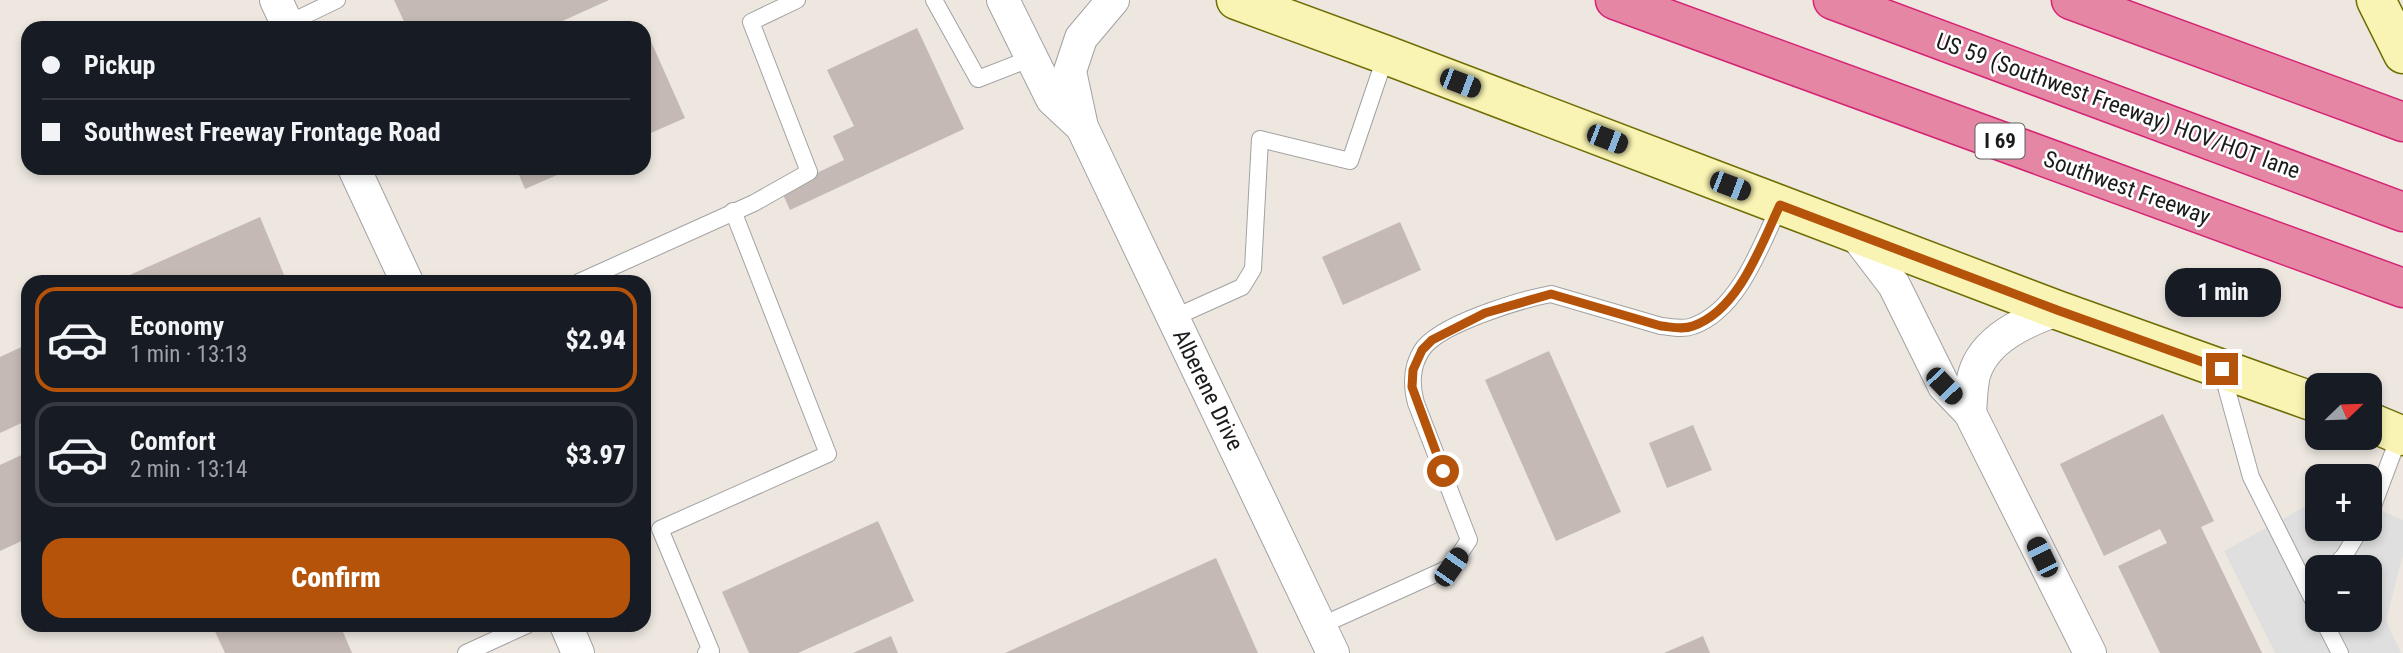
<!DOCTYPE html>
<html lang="en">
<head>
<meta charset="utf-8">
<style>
	:root { --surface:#171b24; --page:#242831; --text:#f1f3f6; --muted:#9ea1a6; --line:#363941; --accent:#b45309 }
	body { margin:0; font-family:"Roboto Condensed",sans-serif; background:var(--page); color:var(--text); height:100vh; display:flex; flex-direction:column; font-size:26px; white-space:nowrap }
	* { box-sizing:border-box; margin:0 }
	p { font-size:23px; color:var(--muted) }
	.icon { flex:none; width:38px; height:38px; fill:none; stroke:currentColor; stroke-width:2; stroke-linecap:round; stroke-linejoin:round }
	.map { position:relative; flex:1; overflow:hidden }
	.panel { position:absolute; left:21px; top:275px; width:630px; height:357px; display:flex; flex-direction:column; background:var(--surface); border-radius:21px; box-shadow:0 4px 10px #0003 }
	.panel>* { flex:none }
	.top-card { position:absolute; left:21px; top:21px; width:630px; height:154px; border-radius:21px; box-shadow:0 4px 10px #0003; display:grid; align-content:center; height:154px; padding:0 21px; background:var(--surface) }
	.needle { width:46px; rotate:67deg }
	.fabs { position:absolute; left:2305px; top:373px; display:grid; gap:14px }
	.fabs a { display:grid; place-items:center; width:77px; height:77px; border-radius:14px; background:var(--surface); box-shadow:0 4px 10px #0003; font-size:35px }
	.end { position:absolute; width:32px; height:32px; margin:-16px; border:9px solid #b45309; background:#fff; box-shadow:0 0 0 4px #fff }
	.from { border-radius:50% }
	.bubble { position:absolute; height:49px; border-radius:21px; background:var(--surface); box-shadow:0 4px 10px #0003; font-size:23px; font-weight:800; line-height:49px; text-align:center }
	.car { position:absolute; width:21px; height:42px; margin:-21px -10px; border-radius:9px; box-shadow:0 0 5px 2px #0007; background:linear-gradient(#222 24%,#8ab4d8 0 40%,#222 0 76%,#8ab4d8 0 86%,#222 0) }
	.top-card b { display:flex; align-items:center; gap:24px; height:66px; font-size:26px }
	.top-card b+b { border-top:2px solid var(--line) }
	.top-card i { width:18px; height:18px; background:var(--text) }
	ul { padding:12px 0 0; list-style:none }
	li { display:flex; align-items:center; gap:21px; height:105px; margin:0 14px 10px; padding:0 7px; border:4px solid var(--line); border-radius:21px }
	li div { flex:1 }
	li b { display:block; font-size:26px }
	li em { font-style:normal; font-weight:800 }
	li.active { border-color:var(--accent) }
	li>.icon { width:63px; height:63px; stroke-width:1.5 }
	.button { display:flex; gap:14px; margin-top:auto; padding:14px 21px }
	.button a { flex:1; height:80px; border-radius:21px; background:var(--accent); color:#fff; font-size:28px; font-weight:800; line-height:80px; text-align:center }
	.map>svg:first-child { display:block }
</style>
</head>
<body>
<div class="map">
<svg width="2403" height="653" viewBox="0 0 2403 653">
	<rect width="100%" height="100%" fill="#ede7e0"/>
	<path fill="#dfdfdf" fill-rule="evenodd" d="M 2317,500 L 2317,528 L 2370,528 L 2370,506 L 2403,520 L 2403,555 L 2386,620 L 2401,653 L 2275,653 L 2224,551 ZM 2317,567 L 2370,567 L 2370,620 L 2317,620 Z"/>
	<g fill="#c4b9b4">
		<path d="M 394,0 L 609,0 L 547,28 L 407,28 Z"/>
		<path d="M 917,28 L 964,129 L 790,210 L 781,190 L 844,160 L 833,136 L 854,126 L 827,70 Z"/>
		<path d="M 649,37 L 685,118 L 644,136 L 644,39 Z"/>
		<path d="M 516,168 L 573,168 L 525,189 Z"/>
		<path d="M 260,217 L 287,282 L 114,282 Z"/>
		<path d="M 1400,222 L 1421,270 L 1343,305 L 1322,257 Z"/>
		<path d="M 28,344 L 28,420 L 0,433 L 0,357 Z"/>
		<path d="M 1549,351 L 1621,512 L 1556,541 L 1485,380 Z"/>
		<path d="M 2163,414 L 2214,521 L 2201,527 L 2262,653 L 2160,653 L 2118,566 L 2167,543 L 2160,529 L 2104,556 L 2060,464 Z"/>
		<path d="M 1693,425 L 1712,470 L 1667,488 L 1649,443 Z"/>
		<path d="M 28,452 L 28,538 L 0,551 L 0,465 Z"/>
		<path d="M 878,521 L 914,601 L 798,653 L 749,653 L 722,592 Z"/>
		<path d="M 1216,558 L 1258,653 L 1005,653 Z"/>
		<path d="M 212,625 L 340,625 L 352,653 L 225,653 Z"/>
		<path d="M 891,636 L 898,653 L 853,653 Z"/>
		<path d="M 1703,636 L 1710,653 L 1664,653 Z"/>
	</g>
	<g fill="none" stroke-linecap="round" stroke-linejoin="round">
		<defs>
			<g id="lane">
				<path d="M 934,0 L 978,79 L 1032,58"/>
				<path d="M 287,24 L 337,0"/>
				<path d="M 579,282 L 754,203 L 809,172 L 751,22 L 797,0"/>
				<path d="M 1173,318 L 1242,287 L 1253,269 L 1260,139 L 1350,161 L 1386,55"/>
				<path d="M 2222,372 L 2251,477 L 2317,608"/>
				<path d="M 2370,514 L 2400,434"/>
				<path d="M 2333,567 L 2344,556 L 2361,528"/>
				<path d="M 2323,620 L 2340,653"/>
				<path d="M 1320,626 L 1451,567 L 1469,540 L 1416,403 C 1411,384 1411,367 1422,350 C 1439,324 1520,300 1551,294 L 1661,326 C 1671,327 1683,330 1693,326 C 1739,310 1761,245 1780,205"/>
				<path d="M 466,653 L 527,625"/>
				<path d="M 706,653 L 711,651 L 660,529 L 828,454 L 733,211"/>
			</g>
			<g id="street">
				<path d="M 276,0 L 289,28"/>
				<path d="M 1003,0 L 1052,99 L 1082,127"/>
				<path d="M 1113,0 L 1081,38 L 1070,71 L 1082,127 L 1333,653"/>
				<path d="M 354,168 L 407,282"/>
				<path d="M 1855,234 L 1894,285 L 1944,386 L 1970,413 L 2090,653"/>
				<path d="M 1970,413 C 1971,401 1971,387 1974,375 C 1984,339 2025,321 2057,310"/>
				<path d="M 566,625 L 578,653"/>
			</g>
			<g id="secondary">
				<path d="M 1236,0 L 1386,55 L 2057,310 L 2317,403"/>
				<path d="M 2376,0 L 2403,54"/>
				<path d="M 2370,422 L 2403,436"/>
			</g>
			<g id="highway">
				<path d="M 1615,0 L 2403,288"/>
				<path d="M 1833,0 L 2403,212"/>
				<path d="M 2071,0 L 2403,122"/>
			</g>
		</defs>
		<use href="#lane" stroke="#a2a2a2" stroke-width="18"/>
		<use href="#street" stroke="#a2a2a2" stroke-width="34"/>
		<use href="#secondary" stroke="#6f6e05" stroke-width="41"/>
		<use href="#highway" stroke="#d52475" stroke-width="41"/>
		<use href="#lane" stroke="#fff" stroke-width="16"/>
		<use href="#street" stroke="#fff" stroke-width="32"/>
		<use href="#secondary" stroke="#f9f4b3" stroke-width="38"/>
		<use href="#highway" stroke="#e587a4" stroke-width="38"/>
	</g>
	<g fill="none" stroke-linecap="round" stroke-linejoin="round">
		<path stroke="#b45309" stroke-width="9" d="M 1443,471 L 1412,387 L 1413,370 L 1422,350 L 1432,340 L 1485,313 L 1551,294 L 1661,326 C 1672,327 1683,330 1693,326 C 1739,310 1761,245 1780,205 L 2057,310 L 2222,369"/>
	</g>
	<g text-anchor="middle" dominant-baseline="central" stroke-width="5" stroke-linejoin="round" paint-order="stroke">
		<rect fill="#fff" stroke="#5f5f5f" stroke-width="2" x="1975.5" y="123.5" width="49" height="35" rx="5"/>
		<g font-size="21" font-weight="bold" fill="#1b1b1b">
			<text x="2000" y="141">I 69</text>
		</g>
		<g font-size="23" fill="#1b1b1b" stroke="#fff">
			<text transform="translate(2118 106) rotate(20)">US 59 (Southwest Freeway) HOV/HOT lane</text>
			<text transform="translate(2127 188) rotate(20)">Southwest Freeway</text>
			<text transform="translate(1208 390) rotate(64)">Alberene Drive</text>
		</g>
	</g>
</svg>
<div class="fabs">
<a><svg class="needle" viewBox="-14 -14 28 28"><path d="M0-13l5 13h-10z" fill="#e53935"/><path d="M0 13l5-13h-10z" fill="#9ea1a6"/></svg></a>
<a>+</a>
<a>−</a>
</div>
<i class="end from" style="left:1443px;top:471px"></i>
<i class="end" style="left:2222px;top:369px"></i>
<div class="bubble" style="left:2165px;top:268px;width:116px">1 min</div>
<i class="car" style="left:1460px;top:83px;rotate:111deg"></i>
<i class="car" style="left:1607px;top:139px;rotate:111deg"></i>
<i class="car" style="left:1730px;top:186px;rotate:111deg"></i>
<i class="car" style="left:1944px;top:386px;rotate:136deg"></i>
<i class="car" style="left:2042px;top:557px;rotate:334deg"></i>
<i class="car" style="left:1451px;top:567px;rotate:35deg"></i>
<div class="top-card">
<b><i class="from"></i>Pickup</b>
<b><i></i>Southwest Freeway Frontage Road</b>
</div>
<section class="panel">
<ul>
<li class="active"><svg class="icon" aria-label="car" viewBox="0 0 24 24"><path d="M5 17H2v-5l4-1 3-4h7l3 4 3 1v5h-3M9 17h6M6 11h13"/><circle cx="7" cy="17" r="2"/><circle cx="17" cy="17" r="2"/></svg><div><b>Economy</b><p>1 min · 13:13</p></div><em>$2.94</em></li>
<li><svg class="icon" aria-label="car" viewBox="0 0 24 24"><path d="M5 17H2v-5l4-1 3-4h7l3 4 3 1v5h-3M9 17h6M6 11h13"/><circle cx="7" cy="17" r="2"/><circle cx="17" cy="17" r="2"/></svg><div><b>Comfort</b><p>2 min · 13:14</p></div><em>$3.97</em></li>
</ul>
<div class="button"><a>Confirm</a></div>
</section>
</div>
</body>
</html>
